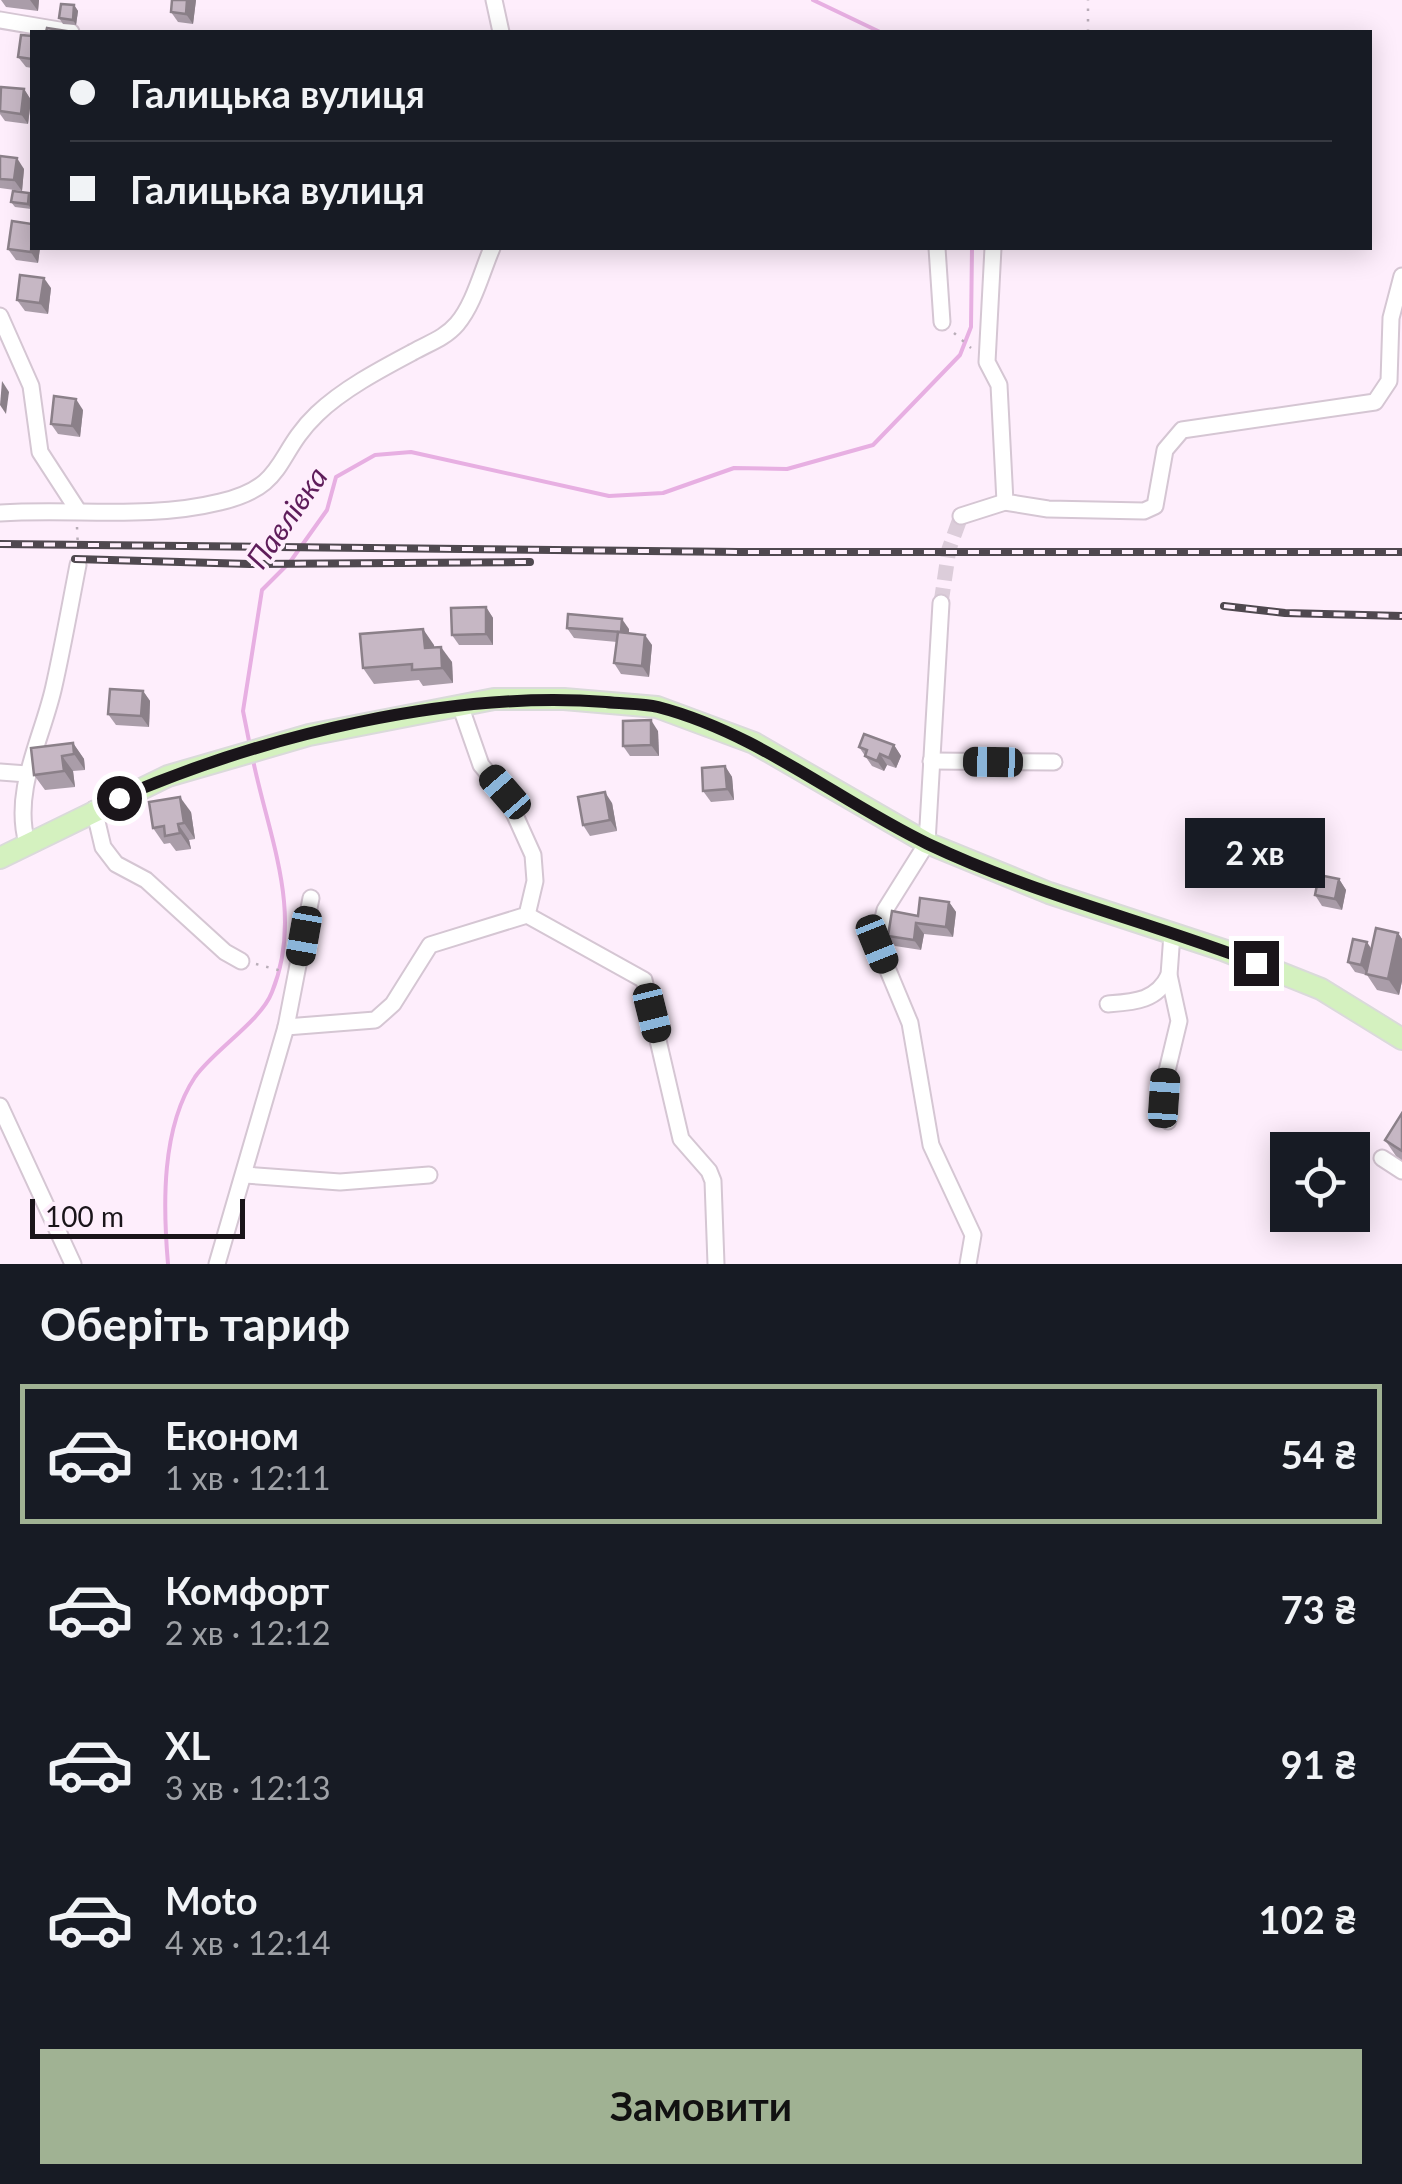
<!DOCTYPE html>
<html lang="uk">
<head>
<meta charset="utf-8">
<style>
	:root { --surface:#171b24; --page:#242831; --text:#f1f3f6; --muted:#9ea1a6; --line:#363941; --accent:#a0b293 }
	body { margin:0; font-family:Lato,sans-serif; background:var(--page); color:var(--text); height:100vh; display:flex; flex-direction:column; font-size:38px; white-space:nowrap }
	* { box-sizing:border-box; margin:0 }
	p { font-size:32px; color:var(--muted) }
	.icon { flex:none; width:55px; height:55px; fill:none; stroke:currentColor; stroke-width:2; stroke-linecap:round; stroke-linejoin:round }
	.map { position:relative; height:1264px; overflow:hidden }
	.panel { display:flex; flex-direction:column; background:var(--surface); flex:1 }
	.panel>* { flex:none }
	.top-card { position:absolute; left:30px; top:30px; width:1342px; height:220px; border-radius:0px; box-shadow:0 5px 25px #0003; display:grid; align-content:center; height:220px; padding:0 40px; background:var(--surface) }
	.fabs { position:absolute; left:1270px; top:1132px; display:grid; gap:20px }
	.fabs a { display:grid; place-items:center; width:100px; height:100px; border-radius:0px; background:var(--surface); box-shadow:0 5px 25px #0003; font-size:50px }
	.scale { position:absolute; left:30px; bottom:25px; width:215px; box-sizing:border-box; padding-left:10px; border:5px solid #1a151a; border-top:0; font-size:28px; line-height:35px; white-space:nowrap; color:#1a151a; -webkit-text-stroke:8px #feeefc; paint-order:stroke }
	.end { position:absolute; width:45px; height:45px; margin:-22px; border:12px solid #1a151a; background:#fff; box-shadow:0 0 0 5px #fff }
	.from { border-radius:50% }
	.bubble { position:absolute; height:70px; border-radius:0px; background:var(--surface); box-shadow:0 5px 25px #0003; font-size:32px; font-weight:700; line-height:70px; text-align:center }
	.car { position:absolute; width:30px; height:60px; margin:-30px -15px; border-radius:12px; box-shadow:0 0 8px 2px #0007; background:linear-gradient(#222 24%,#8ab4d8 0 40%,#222 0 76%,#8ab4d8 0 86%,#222 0) }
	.top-card b { display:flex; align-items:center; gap:35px; height:95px; font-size:38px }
	.top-card b+b { border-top:2px solid var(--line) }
	.top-card i { width:25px; height:25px; background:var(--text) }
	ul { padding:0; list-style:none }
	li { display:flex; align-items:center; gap:30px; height:140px; margin:0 20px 15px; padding:0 20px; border:5px solid transparent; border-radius:0px }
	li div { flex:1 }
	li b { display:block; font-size:38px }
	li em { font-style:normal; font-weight:700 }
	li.selected { border-color:var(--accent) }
	li>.icon { width:90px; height:90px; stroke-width:1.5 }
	h2 { padding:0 40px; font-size:45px; line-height:120px }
	.primary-button { display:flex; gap:20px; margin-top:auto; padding:20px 40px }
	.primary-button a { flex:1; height:115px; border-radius:0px; background:var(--accent); color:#111; font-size:40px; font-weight:700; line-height:115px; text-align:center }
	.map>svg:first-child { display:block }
</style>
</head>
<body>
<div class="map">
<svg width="1402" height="1264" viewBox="0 0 1402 1264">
	<rect width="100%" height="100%" fill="#feeefc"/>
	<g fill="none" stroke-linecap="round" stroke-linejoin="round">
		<g stroke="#e7afe2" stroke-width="4">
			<path d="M 813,0 L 880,32"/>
			<path d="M 250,746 L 243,711 L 262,590 L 290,562 L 327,510 L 336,477 L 375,455 L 411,452 L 609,496 L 663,493 L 734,468 L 787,469 L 873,445 L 960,355 L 971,327 L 972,248"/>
			<path d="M 168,1264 C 163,1206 161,1128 195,1077 C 214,1050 261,1021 272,992 C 304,913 269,838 253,760"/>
		</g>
		<path stroke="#dccdda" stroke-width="15" stroke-dasharray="15 8" stroke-linecap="butt" d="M 941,603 L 949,549 L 961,516"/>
		<defs>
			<g id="minor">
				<path d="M 494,0 L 501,32"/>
				<path d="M 0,20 L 71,32"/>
				<path d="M 937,248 L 942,322"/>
				<path d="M 993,248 L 987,362 L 999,385 L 1005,502 L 1048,509 L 1144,511 L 1155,506 L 1165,450 L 1182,430 L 1375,402 L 1389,381 L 1391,318 L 1402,276"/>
				<path d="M 0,316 L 31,386 L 40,452 L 77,509"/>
				<path d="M 0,513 C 74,508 147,520 220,502 C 288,486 274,455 317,414 C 343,389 381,369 413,352 C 429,343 445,338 457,324 C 474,304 482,271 492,248"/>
				<path d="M 961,516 L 1005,502"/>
				<path d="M 941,603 L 927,843 L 885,910 L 877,944 L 910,1023 L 931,1145 L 973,1235 L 968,1264"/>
				<path d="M 931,761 L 1054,762"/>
				<path d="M 0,772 L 27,774"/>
				<path d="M 94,809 L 103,847 L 116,864 L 146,880 L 225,952 L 241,961"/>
				<path d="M 27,843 C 12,790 43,737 54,686 C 63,646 70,606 78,565"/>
				<path d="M 527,915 L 644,980 L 681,1139 L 709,1171 L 713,1181 L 716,1264"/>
				<path d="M 1108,1004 C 1134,1002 1157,1001 1169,975"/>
				<path d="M 286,1027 L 375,1020 L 393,1004 L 430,945 L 527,915 L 535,881 L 533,855 L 505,793 L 481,765 L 460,705"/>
				<path d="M 0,1106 L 73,1264"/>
				<path d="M 1168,1121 L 1166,1075 L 1179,1021 L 1169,975 L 1172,934"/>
				<path d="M 1382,1158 L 1402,1171"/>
				<path d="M 245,1175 L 340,1182 L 429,1175"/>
				<path d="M 217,1264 L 286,1027 L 311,898"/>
			</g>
			<path id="major" d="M 0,858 L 168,776 L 309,735 L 494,699 L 564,699 L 657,707 L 754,743 L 927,843 L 1049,893 L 1223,950 L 1321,989 L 1402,1039"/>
		</defs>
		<use href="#minor" stroke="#d5c6d3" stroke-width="19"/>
		<use href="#major" stroke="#dadada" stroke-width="24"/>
		<g stroke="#b9adb8" stroke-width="2.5" stroke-dasharray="2.5 8" stroke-linecap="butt">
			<path d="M 1088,32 L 1088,0"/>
			<path d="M 954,333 L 971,348"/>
			<path d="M 77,527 L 78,549"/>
			<path d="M 256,964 L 282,971"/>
		</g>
		<use href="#minor" stroke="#fff" stroke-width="15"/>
		<use href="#major" stroke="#d4f1bf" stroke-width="20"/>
		<defs>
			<g id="rail">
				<path d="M 0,544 L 739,552 L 1402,552"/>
				<path d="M 75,559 L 250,564 L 530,562"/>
				<path d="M 1224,606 L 1285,613 L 1402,616"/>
			</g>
		</defs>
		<use href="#rail" stroke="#4f484f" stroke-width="8"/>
		<use href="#rail" stroke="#feeefc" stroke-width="4" stroke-dasharray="11" stroke-linecap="butt"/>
	</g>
	<g fill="#aa9da9">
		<path d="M 1,0 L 39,0 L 38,11 L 6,7 Z"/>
		<path d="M 196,0 L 193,24 L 178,22 L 171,12 Z"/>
		<path d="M 74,5 L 78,11 L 76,25 L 63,24 L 59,18 Z"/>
		<path d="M 32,36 L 32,68 L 26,67 L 18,57 Z"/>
		<path d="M 24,89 L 31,100 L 28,124 L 5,121 L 0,114 L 0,94 Z"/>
		<path d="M 0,156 L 24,169 L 22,191 L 0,188 Z"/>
		<path d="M 29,193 L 32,198 L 31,209 L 15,207 L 11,202 Z"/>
		<path d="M 40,248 L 38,263 L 16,260 L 8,249 Z"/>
		<path d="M 51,288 L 48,314 L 25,311 L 17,300 Z"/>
		<path d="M 83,410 L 80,437 L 58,434 L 51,424 Z"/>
		<path d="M 486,607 L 493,618 L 493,645 L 459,645 L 452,635 Z"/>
		<path d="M 567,628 L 629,629 L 629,633 L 652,645 L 649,677 L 621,674 L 614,663 L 617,642 L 574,638 Z"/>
		<path d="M 423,629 L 434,647 L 452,662 L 453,683 L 423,686 L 419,680 L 374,684 L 363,668 Z"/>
		<path d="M 143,691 L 150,701 L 149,727 L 116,725 L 108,714 Z"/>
		<path d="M 658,731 L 659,756 L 630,756 L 623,746 Z"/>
		<path d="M 73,743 L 84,759 L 85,770 L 73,771 L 75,787 L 45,790 L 34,775 Z"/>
		<path d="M 894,745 L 901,756 L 896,768 L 887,765 L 884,771 L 872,766 L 859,747 Z"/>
		<path d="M 725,766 L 732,777 L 734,800 L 711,802 L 703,791 Z"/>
		<path d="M 612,803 L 617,831 L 590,836 L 583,825 Z"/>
		<path d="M 191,812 L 195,839 L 189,840 L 191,849 L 176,851 L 170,843 L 164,844 L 153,828 Z"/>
		<path d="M 1339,879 L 1346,890 L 1342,910 L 1322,906 L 1315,895 Z"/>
		<path d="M 949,902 L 956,912 L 953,937 L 924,934 L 921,950 L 895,946 L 888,936 L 918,916 Z"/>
		<path d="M 1398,933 L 1402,939 L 1402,981 L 1399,995 L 1377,990 L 1367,975 L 1355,972 L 1348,962 Z"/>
		<path d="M 1402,1113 L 1402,1160 L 1396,1156 L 1385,1140 Z"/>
	</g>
	<g fill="#8b8089">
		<path d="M 30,0 L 39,0 L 38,11 Z"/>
		<path d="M 187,0 L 196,0 L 193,24 L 186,14 Z"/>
		<path d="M 74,5 L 78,11 L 76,25 L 73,20 Z"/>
		<path d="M 24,89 L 31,100 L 28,124 L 21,114 Z"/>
		<path d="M 17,158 L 24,169 L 22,191 L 14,180 Z"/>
		<path d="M 29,193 L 32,198 L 31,209 L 28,204 Z"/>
		<path d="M 32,240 L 32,248 L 40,248 L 38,263 L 31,252 Z"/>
		<path d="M 44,278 L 51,288 L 48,314 L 40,303 Z"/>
		<path d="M 2,381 L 9,392 L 6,414 L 0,405 Z"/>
		<path d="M 76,399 L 83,410 L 80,437 L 72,426 Z"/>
		<path d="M 486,607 L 493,618 L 493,645 L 486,634 Z"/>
		<path d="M 622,619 L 629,629 L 628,642 L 621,632 Z"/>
		<path d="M 423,629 L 434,645 L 436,664 L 425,648 Z"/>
		<path d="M 645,635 L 652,645 L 649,677 L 642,666 Z"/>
		<path d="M 441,647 L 452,662 L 453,683 L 442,668 Z"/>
		<path d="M 143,691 L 150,701 L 149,727 L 141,716 Z"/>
		<path d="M 651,720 L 658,731 L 659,756 L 651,745 Z"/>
		<path d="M 73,743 L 84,759 L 85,770 L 74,754 Z"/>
		<path d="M 894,745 L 901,756 L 896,768 L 889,758 Z"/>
		<path d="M 880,754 L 887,765 L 884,771 L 877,761 Z"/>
		<path d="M 62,756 L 73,771 L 75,787 L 64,771 Z"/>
		<path d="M 725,766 L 732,777 L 734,800 L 727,789 Z"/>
		<path d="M 605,792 L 612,803 L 617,831 L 610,820 Z"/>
		<path d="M 180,797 L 191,812 L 195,839 L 184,823 Z"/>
		<path d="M 178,824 L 189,840 L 191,849 L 180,833 Z"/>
		<path d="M 1339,879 L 1346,890 L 1342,910 L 1335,899 Z"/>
		<path d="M 949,902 L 956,912 L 953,937 L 946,927 Z"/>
		<path d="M 916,923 L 924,934 L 921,950 L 914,940 Z"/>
		<path d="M 1398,933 L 1402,939 L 1402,981 L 1399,995 L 1388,979 Z"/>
		<path d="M 1367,942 L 1374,953 L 1369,976 L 1361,965 Z"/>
	</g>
	<g fill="#c6b7c4" stroke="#8b8089" stroke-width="2.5">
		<path d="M 172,0 L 187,0 L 186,14 L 171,12 Z"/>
		<path d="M 61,4 L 74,5 L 73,20 L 59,18 Z"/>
		<path d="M 47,28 L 67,31 L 67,32 L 46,32 Z"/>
		<path d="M 21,35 L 32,36 L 32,59 L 18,57 Z"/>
		<path d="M 1,87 L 24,89 L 21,114 L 0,111 Z"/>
		<path d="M 0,156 L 17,158 L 14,180 L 0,179 Z"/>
		<path d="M 13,191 L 29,193 L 28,204 L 11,202 Z"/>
		<path d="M 12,221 L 32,224 L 31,252 L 8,249 Z"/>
		<path d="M 20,275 L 44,278 L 40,303 L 17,300 Z"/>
		<path d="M 54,396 L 76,399 L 72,426 L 51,424 Z"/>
		<path d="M 486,607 L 486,634 L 452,635 L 451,608 Z"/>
		<path d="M 568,614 L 622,619 L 621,632 L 567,628 Z"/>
		<path d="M 423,629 L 425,648 L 441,647 L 442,668 L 412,670 L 412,664 L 363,668 L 360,634 Z"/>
		<path d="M 618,632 L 645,635 L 642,666 L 614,663 Z"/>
		<path d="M 110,689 L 143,691 L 141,716 L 108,714 Z"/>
		<path d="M 651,720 L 651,745 L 623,746 L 623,721 Z"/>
		<path d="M 864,734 L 894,745 L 889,758 L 880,754 L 877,761 L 865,756 L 867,750 L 859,747 Z"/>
		<path d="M 73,743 L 74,754 L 62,756 L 64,771 L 34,775 L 31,748 Z"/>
		<path d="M 725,766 L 727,789 L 703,791 L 702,768 Z"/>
		<path d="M 605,792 L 610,820 L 583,825 L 578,797 Z"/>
		<path d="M 180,797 L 184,823 L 178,824 L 180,833 L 165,836 L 164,826 L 153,828 L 149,802 Z"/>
		<path d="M 1319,875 L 1339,879 L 1335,899 L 1315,895 Z"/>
		<path d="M 920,898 L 949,902 L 946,927 L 916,923 L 914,940 L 888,936 L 892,911 L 918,916 Z"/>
		<path d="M 1376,928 L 1398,933 L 1388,979 L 1366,974 Z"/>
		<path d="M 1353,939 L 1367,942 L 1361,965 L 1348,962 Z"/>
		<path d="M 1402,1113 L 1402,1151 L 1385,1140 Z"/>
	</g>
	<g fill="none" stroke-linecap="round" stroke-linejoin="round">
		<path stroke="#1a151a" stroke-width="12" d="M 119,798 C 262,736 450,690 606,702 C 623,704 642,703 658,707 C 758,733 837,800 928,844 C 1033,894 1147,921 1256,963"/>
	</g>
	<g text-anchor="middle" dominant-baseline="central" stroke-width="8" stroke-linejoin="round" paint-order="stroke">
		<g font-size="30" font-style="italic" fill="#5e1d5a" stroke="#feeefc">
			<text transform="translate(286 517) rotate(-55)">Павлівка</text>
		</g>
	</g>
</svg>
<div class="fabs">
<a><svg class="icon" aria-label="locate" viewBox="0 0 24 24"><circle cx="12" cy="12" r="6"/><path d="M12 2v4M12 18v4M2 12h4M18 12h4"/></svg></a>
</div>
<div class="scale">100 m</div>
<i class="end from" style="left:119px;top:798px"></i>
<i class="end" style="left:1256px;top:963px"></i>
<div class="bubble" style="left:1185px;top:818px;width:140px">2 хв</div>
<i class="car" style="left:993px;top:762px;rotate:271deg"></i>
<i class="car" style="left:505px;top:792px;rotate:319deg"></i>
<i class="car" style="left:304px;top:936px;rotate:190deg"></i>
<i class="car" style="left:877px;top:944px;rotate:158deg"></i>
<i class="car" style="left:652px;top:1013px;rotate:166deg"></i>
<i class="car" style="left:1164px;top:1098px;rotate:4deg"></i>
<div class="top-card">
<b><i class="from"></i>Галицька вулиця</b>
<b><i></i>Галицька вулиця</b>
</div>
</div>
<section class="panel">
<h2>Оберіть тариф</h2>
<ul>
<li class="selected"><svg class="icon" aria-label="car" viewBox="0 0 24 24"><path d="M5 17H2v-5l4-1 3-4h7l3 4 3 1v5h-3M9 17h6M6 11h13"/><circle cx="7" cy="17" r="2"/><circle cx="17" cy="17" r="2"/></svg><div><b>Економ</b><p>1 хв · 12:11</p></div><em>54 ₴</em></li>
<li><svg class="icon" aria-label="car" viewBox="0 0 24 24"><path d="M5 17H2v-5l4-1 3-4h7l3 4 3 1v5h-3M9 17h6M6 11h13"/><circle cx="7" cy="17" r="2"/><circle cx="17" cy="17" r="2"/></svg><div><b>Комфорт</b><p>2 хв · 12:12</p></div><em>73 ₴</em></li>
<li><svg class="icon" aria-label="car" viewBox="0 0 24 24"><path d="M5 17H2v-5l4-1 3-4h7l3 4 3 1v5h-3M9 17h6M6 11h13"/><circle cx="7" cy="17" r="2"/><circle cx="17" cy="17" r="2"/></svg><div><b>XL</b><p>3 хв · 12:13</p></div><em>91 ₴</em></li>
<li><svg class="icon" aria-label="car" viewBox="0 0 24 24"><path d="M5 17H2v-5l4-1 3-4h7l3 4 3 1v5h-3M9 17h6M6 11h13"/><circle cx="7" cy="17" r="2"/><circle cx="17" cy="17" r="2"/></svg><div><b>Moto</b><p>4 хв · 12:14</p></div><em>102 ₴</em></li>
</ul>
<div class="primary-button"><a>Замовити</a></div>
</section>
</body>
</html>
